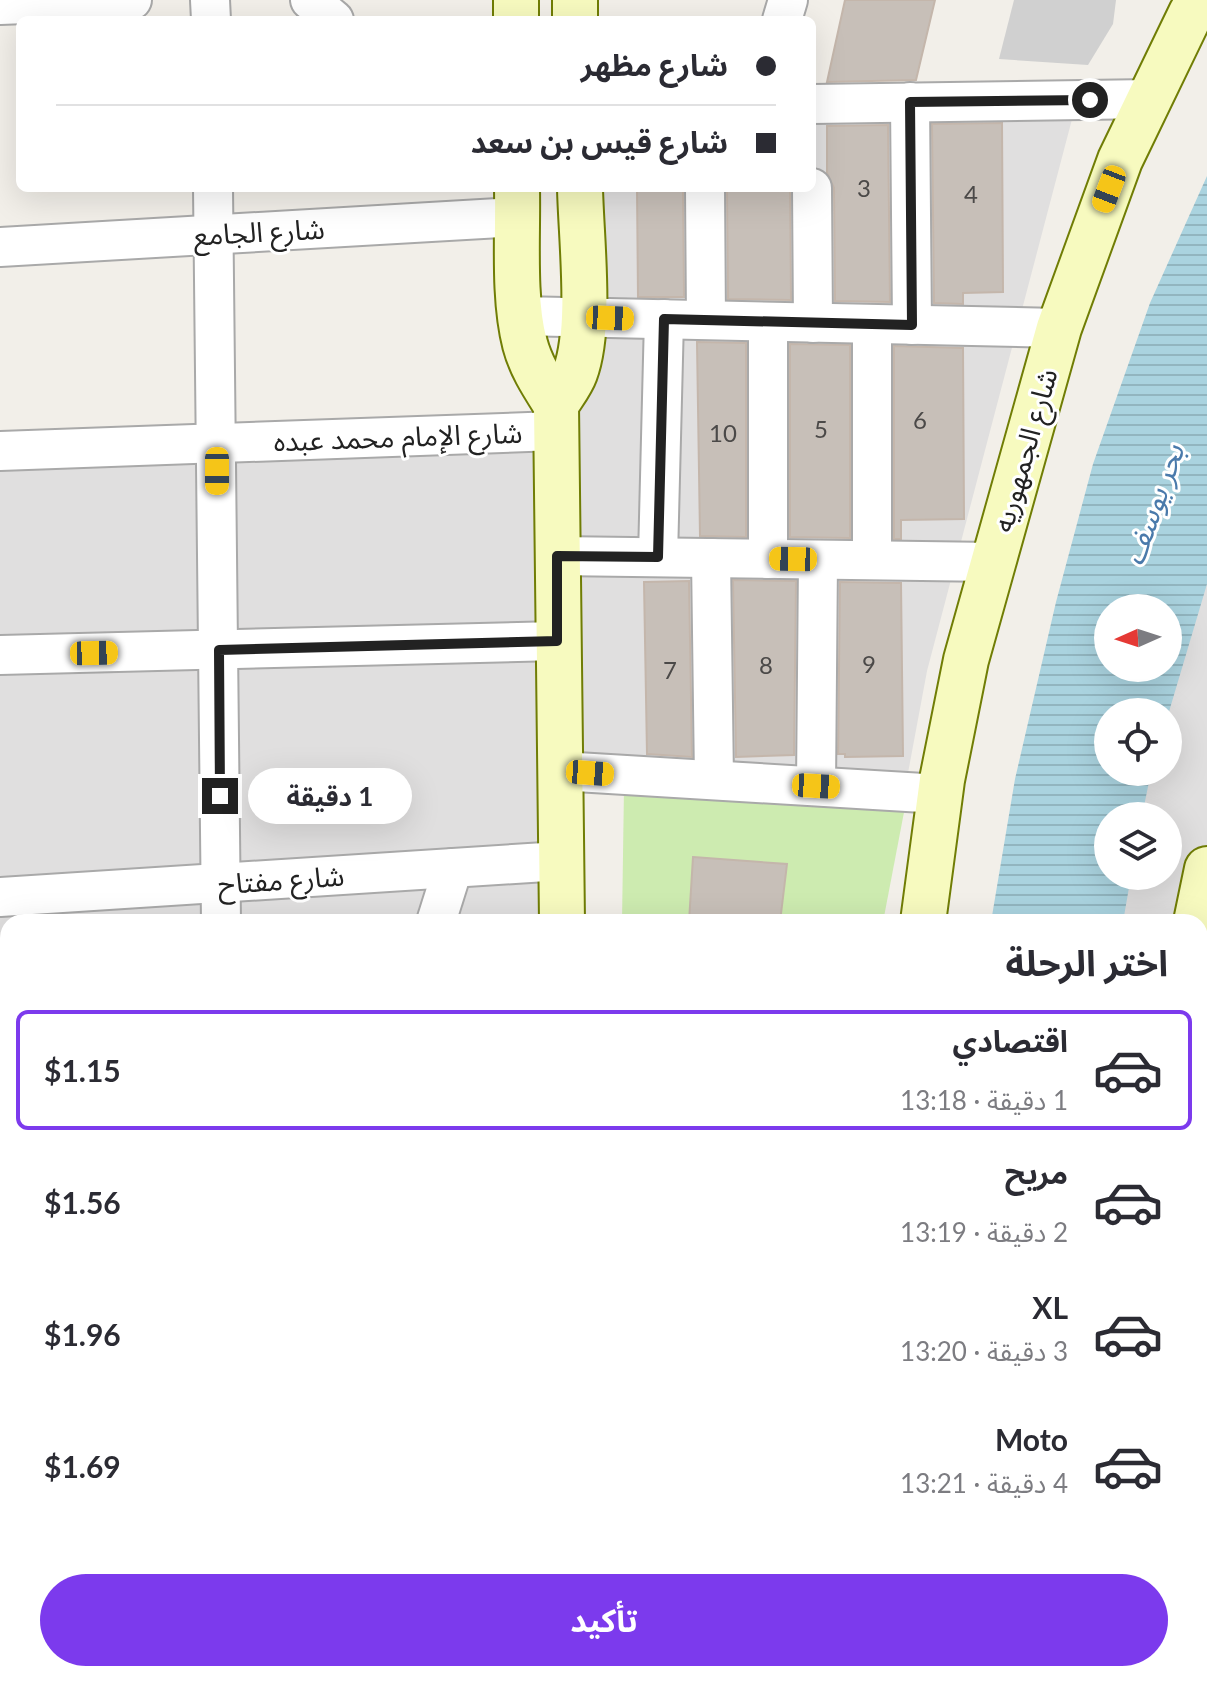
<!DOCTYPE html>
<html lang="ar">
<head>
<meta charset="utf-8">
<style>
	:root { --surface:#fff; --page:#f2f2f3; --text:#2b2b33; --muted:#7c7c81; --line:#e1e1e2; --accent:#7c3aed }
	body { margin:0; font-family:Lato,"Noto Sans Arabic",sans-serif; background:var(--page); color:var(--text); direction:rtl; height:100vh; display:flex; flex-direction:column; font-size:30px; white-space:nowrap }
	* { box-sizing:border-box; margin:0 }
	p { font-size:26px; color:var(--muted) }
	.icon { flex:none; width:44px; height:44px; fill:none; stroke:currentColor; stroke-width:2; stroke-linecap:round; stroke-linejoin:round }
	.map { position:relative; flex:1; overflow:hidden; direction:ltr }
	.sheet { position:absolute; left:0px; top:914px; width:1208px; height:768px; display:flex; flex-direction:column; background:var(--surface); border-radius:24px 24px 0 0; box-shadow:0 8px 32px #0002; direction:rtl }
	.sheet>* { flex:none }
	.hud { position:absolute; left:16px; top:16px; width:800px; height:176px; border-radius:12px; box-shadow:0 8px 32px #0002; direction:rtl; display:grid; align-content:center; height:176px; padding:0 40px; background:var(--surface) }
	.needle { width:52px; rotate:267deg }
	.controls { position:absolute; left:1094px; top:594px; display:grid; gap:16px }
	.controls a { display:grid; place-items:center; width:88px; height:88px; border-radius:50%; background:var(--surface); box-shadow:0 8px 32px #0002; font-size:40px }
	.end { position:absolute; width:36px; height:36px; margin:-18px; border:10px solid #222; background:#fff; box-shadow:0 0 0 4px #fff }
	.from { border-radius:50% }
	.bubble { position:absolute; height:56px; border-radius:28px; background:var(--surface); box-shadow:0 8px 32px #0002; font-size:26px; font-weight:700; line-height:56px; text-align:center; direction:rtl }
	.car { position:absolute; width:24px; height:48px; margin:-24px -12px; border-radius:10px; box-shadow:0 0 6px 2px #0007; background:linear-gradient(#f5c518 24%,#345 0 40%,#f5c518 0 76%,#345 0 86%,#f5c518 0) }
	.hud b { display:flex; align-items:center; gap:28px; height:76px; font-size:30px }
	.hud b+b { border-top:2px solid var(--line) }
	.hud i { width:20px; height:20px; background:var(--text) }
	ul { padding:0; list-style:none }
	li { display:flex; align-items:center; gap:24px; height:120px; margin:0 16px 12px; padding:0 24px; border:4px solid transparent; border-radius:12px }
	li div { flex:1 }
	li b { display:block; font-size:30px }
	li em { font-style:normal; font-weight:700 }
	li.on { border-color:var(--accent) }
	li>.icon { width:72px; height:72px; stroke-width:1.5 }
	h2 { padding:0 40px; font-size:36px; line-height:96px }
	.button { display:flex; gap:16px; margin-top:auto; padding:16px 40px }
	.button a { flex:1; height:92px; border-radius:48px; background:var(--accent); color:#fff; font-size:32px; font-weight:700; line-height:92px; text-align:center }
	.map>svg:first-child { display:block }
</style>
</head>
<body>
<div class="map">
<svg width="1207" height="1682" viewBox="0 0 1207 1682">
	<defs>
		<pattern id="water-rules" width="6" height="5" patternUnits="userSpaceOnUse" patternTransform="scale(2)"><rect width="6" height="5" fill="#aad3df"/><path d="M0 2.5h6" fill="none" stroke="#92b5bf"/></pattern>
	</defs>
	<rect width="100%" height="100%" fill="#f2efe9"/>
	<g fill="#e0dfdf" fill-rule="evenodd">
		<path d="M 1081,85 L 927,671 L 908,773 L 580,765 L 562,188 L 812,188 L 812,87 Z"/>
		<path d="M 1207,421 L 1207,1404 L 1200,1402 L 1200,922 L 1061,922 L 1108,772 L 1168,772 L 1168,608 ZM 1108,816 L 1168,816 L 1168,876 L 1108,876 Z"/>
		<path d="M 556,431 L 561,922 L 8,922 L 8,1532 L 0,1532 L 0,454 Z"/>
	</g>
	<path fill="#d0d0d0" d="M 1014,0 L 1116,0 L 1113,24 L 1088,65 L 999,59 Z"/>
	<path fill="#cdebb0" d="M 624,788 L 905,807 L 883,922 L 622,922 Z"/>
	<g fill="url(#water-rules)" fill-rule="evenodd">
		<path d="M 1207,176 L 1207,584 L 1168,715 L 1168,712 L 1108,712 L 1108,772 L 1151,772 L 1142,816 L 1108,816 L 1108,876 L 1131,876 L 1123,922 L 991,922 L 1015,779 L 1056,602 L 1093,464 L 1150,303 ZM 1108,608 L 1168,608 L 1168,668 L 1108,668 Z"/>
		<path d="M 920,1674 L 1064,1674 L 1062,1682 L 918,1682 Z"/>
	</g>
	<g fill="#c7bfb8" stroke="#c4b6ab" stroke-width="2">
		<path d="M 845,0 L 935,0 L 916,80 L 827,82 Z"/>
		<path d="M 1002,123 L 1003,292 L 963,293 L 963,304 L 934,303 L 932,124 Z"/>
		<path d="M 888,125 L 890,302 L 835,301 L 834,188 L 827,173 L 827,126 Z"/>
		<path d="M 637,188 L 683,188 L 684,297 L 638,297 Z"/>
		<path d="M 727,188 L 790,188 L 791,300 L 728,299 Z"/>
		<path d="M 697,342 L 746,343 L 746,537 L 700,536 Z"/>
		<path d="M 790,344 L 850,345 L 850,538 L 790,537 Z"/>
		<path d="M 894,346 L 963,348 L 964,519 L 901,520 L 901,539 L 894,539 Z"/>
		<path d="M 733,580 L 796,581 L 794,755 L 736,757 Z"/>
		<path d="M 689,581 L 692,757 L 647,754 L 644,582 Z"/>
		<path d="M 840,582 L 901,583 L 903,756 L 845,757 L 845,754 L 838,754 Z"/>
		<path d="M 693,857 L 787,864 L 780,922 L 689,922 Z"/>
	</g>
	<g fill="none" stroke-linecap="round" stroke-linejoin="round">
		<defs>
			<g id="street">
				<path d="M 210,0 L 211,20"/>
				<path d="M 310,0 L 334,20"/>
				<path d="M 0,5 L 132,0"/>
				<path d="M 782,20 L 788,0"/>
				<path d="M 910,102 L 912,325"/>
				<path d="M 812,104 L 1150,99"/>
				<path d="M 213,188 L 221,922"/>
				<path d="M 705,188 L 706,320"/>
				<path d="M 812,188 L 813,323"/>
				<path d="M 0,247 L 517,217"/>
				<path d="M 520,316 L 1059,328"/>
				<path d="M 0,451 L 556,431"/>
				<path d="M 557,556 L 993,562"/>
				<path d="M 658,557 L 664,319"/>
				<path d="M 711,558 L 714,780"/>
				<path d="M 768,559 L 768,322"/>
				<path d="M 872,560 L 872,324"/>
				<path d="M 0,655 L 557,641"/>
				<path d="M 560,771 L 940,794"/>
				<path d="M 816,786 L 818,560"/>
				<path d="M 0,897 L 561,861"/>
				<path d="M 436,922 L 453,868"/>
				<path d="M 0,1075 L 8,1075"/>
				<path d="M 1200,1245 L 1207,1241"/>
				<path d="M 0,1276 L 8,1275"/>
				<path d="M 1200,1387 L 1207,1389"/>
				<path d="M 807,1674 L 823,1682"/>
			</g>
			<g id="secondary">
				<path d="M 516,0 L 516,20"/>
				<path d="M 575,0 L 575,20"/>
				<path d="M 517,188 C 518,237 513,297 525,344 C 531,367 544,386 556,405"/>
				<path d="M 562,922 L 556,405 C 562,395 571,384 575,373 C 592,328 581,238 580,188"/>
				<path d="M 923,922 L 942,780 L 966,660 L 1059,328 L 1120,160 L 1191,13 L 1200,0"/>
				<path d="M 1196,922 L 1207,869"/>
				<path d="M 0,1536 L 8,1536"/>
				<path d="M 340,1682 L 345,1674"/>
				<path d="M 836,1682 L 839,1674"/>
				<path d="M 1118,1682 L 1120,1674"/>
			</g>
		</defs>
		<use href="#street" stroke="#a9a9a9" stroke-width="42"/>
		<use href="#secondary" stroke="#707d05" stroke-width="48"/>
		<use href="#street" stroke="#fff" stroke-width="38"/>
		<use href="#secondary" stroke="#f7fabf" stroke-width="44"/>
	</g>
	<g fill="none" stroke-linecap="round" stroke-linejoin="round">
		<path stroke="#222" stroke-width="10" d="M 220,796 L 219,650 L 557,641 L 557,556 L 658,557 L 664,319 L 912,325 L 910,102 L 1090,100"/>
	</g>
	<g text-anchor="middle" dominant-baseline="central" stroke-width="6" stroke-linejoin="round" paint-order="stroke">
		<g font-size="24" fill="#4b4948">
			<text x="864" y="187">3</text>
			<text x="971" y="193">4</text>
			<text x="920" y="419">6</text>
			<text x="821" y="428">5</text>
			<text x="723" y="432">10</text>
			<text x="869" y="663">9</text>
			<text x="766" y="664">8</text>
			<text x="670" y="669">7</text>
		</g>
		<g font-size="28" fill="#222" stroke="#fff">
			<text transform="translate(259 231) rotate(-3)">شارع الجامع</text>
			<text transform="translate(398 436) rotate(-2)">شارع الإمام محمد عبده</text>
			<text transform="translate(1024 450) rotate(-74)">شارع الجمهوريه</text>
			<text transform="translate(281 879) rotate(-4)">شارع مفتاح</text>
		</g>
		<g font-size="30" font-style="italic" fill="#4a7aab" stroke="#fff">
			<text transform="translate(1152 504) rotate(-70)">بحر يوسف</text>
		</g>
	</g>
</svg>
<div class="controls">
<a><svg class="needle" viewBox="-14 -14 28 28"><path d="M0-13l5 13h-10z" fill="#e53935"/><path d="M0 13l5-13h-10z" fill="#7c7c81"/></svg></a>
<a><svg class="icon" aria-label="locate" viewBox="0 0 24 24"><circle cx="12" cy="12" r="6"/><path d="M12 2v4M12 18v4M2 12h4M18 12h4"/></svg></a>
<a><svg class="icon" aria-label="layers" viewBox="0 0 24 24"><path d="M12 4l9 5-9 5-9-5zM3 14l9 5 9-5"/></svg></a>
</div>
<i class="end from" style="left:1090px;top:100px"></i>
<i class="end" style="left:220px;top:796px"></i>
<div class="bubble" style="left:248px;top:768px;width:164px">1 دقيقة</div>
<i class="car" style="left:1109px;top:189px;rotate:201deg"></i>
<i class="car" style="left:610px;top:318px;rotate:92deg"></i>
<i class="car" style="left:217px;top:471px;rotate:180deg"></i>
<i class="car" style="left:793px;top:559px;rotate:271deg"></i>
<i class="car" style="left:94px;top:653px;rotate:89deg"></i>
<i class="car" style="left:590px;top:773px;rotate:94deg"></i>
<i class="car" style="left:816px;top:786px;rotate:93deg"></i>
<div class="hud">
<b><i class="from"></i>شارع مظهر</b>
<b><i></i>شارع قيس بن سعد</b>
</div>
<section class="sheet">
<h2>اختر الرحلة</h2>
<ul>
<li class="on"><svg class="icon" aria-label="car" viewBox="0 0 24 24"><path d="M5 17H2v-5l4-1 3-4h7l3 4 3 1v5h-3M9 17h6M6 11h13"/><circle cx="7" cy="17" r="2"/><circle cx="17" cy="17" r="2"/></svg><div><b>اقتصادي</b><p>1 دقيقة · 13:18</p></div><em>$1.15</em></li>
<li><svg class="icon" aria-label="car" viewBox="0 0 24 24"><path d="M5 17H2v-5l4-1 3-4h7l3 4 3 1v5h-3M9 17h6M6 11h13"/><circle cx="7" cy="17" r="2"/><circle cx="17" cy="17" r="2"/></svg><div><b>مريح</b><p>2 دقيقة · 13:19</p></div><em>$1.56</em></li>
<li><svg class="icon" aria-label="car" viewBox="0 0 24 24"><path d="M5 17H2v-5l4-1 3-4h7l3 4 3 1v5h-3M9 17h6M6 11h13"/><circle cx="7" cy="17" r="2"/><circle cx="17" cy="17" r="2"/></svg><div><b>XL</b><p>3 دقيقة · 13:20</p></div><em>$1.96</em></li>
<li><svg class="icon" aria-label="car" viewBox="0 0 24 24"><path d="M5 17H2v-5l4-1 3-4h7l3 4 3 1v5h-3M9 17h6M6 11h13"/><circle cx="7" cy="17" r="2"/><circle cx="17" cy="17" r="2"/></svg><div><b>Moto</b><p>4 دقيقة · 13:21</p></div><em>$1.69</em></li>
</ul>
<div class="button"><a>تأكيد</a></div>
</section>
</div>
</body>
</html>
